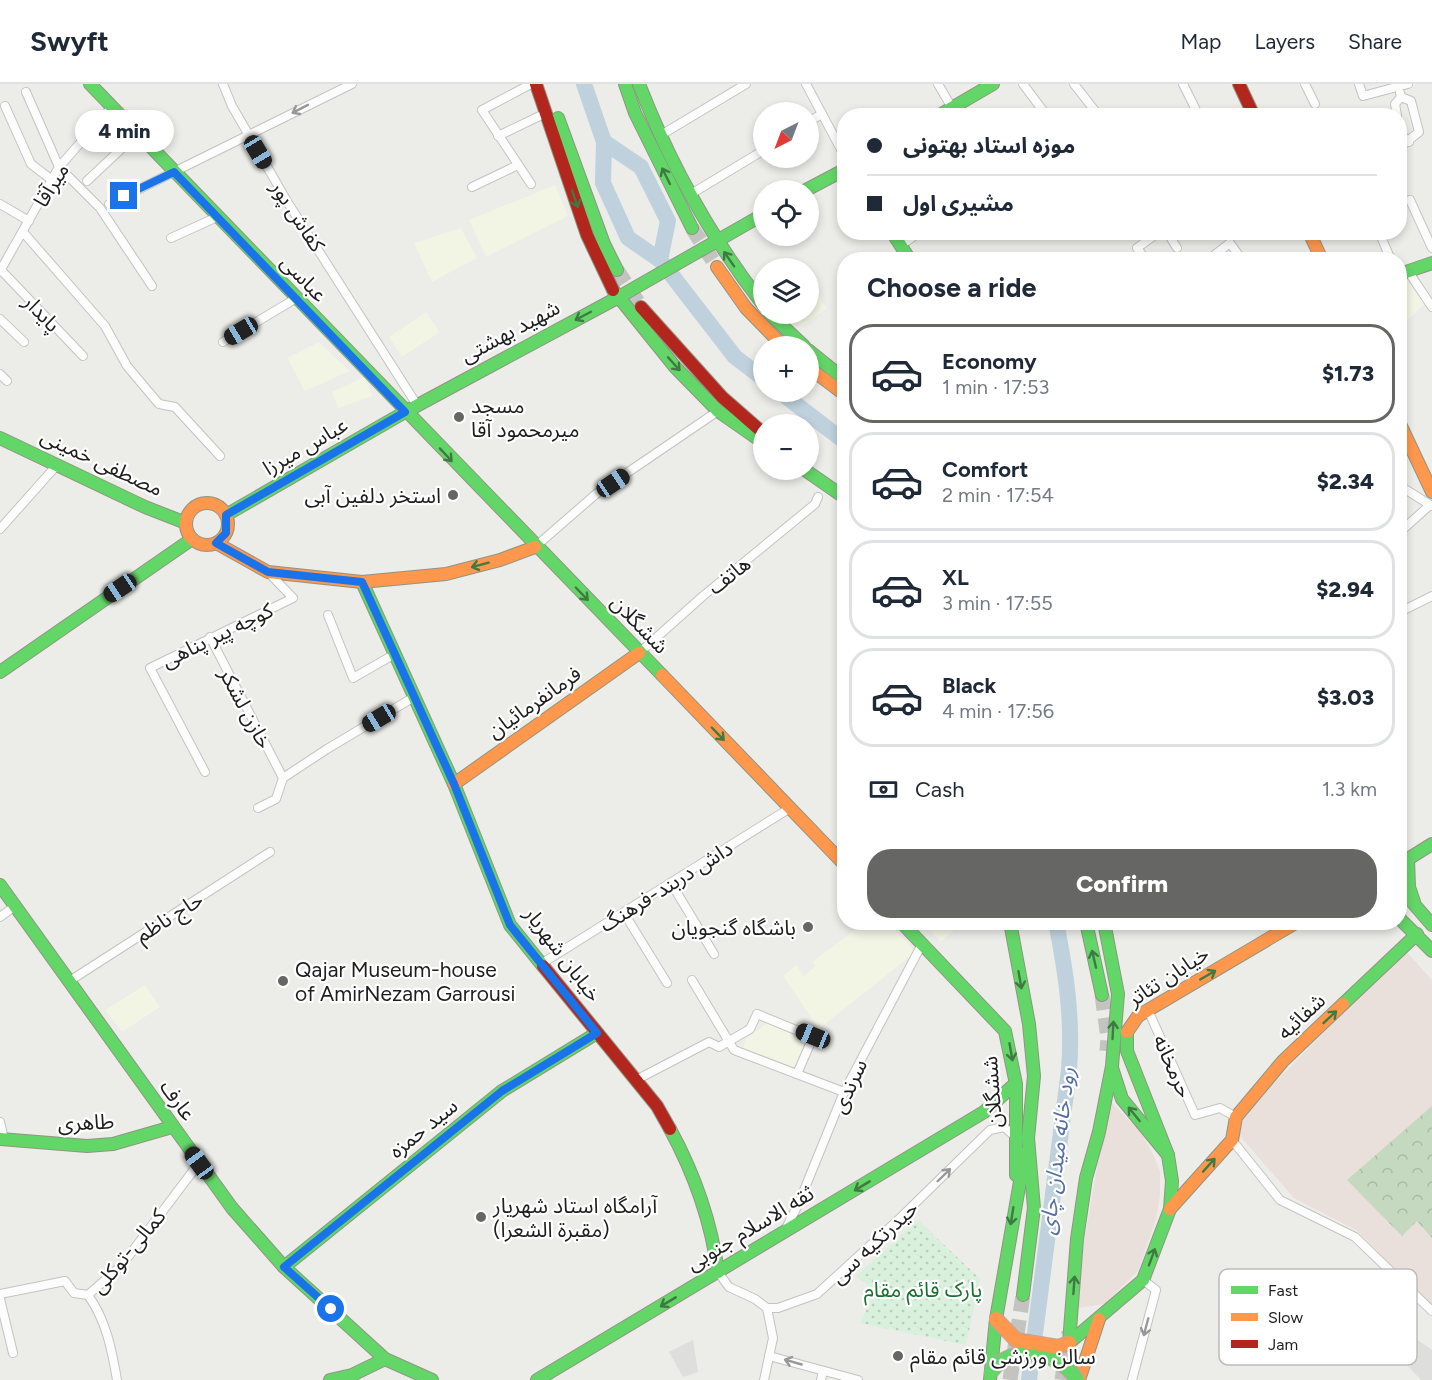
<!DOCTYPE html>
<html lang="en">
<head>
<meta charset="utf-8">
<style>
	:root { --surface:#fff; --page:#f6f6f7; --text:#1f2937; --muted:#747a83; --line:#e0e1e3; --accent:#666665 }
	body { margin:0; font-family:Figtree,"Noto Sans Arabic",sans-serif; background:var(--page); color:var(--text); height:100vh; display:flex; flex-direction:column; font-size:22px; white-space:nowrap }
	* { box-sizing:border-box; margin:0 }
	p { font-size:20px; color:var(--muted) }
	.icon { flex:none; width:33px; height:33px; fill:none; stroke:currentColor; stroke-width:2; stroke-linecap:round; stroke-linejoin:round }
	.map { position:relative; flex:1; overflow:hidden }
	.panel { position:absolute; left:837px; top:168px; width:570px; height:678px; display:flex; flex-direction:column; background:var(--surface); border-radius:24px; box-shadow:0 3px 9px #0003 }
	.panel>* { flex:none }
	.hud { position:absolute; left:837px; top:24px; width:570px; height:132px; border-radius:24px; box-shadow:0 3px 9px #0003; display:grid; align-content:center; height:132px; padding:0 30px; background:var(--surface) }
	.needle { width:39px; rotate:222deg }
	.fabs { position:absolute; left:753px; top:18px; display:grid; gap:12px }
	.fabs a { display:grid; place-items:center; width:66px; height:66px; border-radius:50%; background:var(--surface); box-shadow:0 3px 9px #0003; font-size:30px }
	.end { position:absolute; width:27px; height:27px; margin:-14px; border:8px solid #1a73e8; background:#fff; box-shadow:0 0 0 3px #fff }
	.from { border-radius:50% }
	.bubble { position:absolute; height:42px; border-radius:21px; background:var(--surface); box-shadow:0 3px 9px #0003; font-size:20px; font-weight:800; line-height:42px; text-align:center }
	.car { position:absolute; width:18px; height:36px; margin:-18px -9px; border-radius:8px; box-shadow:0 0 4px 2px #0007; background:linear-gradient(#222 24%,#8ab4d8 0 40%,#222 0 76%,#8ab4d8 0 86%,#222 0) }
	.hud b { display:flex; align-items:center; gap:21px; height:57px; font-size:22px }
	.hud b+b { border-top:2px solid var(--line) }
	.hud i { width:15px; height:15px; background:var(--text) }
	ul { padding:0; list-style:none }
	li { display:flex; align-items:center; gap:18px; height:99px; margin:0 12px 9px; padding:0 18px; border:3px solid var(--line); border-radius:24px }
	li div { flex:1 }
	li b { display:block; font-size:22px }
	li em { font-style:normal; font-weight:800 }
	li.active { border-color:var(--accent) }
	li>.icon { width:54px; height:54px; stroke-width:1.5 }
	h2 { padding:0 30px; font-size:27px; line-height:72px }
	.pay { display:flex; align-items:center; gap:15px; height:66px; padding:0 30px; font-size:22px }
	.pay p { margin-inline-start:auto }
	.cta { display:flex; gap:12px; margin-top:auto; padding:12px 30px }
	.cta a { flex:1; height:69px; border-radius:24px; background:var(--accent); color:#fff; font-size:24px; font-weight:800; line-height:69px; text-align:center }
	header { display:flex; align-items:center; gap:36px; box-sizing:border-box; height:84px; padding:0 30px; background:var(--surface); border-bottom:2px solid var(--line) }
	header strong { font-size:28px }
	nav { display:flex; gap:33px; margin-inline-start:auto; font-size:21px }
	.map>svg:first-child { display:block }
</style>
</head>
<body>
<header>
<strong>Swyft</strong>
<nav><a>Map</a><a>Layers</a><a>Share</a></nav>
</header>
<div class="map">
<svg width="1432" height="1296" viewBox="0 0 1432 1296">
	<defs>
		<pattern id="forest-crowns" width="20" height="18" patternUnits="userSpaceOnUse" patternTransform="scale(1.5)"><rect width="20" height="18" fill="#c5d9c0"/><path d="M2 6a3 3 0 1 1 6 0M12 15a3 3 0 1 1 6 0" fill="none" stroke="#a9baa5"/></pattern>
		<pattern id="park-dots" width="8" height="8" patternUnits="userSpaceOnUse" patternTransform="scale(1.5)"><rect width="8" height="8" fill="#d8f0dc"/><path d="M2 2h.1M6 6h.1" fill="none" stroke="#b9cdbc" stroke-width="1.8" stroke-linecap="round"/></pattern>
	</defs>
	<rect width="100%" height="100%" fill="#ecece8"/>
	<g fill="#e9dfdb">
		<path d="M 1405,866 L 1432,896 L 1432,1221 L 1356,1146 L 1294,1114 L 1239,1051 L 1242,1032 Z"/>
		<path d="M 1109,1016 L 1139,1046 L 1152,1068 L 1160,1087 L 1160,1111 L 1156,1135 L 1138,1187 L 1104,1220 L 1078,1224 L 1083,1164 Z"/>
	</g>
	<g fill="#f2f4e4">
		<path d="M 555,101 L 568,132 L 486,173 L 469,136 Z"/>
		<path d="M 461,144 L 477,174 L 432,198 L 414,159 Z"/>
		<path d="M 1406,192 L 1425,220 L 1400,243 L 1400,195 Z"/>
		<path d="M 809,198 L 827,224 L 798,246 L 780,230 L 808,230 Z"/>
		<path d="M 426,228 L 440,248 L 402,273 L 389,253 Z"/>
		<path d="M 319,258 L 350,287 L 305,307 L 287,274 Z"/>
		<path d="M 364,293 L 373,312 L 338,324 L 332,308 Z"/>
		<path d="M 864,839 L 889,839 L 916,868 L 819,945 L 783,892 L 796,881 L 804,892 L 815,882 L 812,878 Z"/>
		<path d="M 923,839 L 962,839 L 941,858 Z"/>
		<path d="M 145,901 L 160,923 L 122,948 L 105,926 Z"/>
		<path d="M 767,939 L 781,943 L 807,958 L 795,985 L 742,967 L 746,955 Z"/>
	</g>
	<path fill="url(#forest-crowns)" d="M 1432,1022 L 1432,1154 L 1417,1137 L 1402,1152 L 1347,1096 Z"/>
	<path fill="url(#park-dots)" d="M 918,1136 L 980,1195 L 966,1261 L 860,1239 L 876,1207 L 856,1192 Z"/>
	<g fill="#dededd">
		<path d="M 1415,1254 L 1432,1266 L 1432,1296 L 1421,1296 L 1398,1271 Z"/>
		<path d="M 693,1256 L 698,1288 L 683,1293 L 669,1268 Z"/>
	</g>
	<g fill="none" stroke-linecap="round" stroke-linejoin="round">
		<g stroke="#bed1dc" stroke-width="16">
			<path d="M 584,0 L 604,58 L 641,83 L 668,137 L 660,176 L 735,273 L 764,295"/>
			<path d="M 604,58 L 603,99 L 628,154 L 660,176"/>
			<path d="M 780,308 L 844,357"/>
			<path d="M 1029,1296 L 1069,986 C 1073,934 1066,889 1056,838"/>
		</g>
		<g stroke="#c3c3c0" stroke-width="15" stroke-dasharray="15 8" stroke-linecap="butt">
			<path d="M 692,144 L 717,183"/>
			<path d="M 617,186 L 641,223"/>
			<path d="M 1102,911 L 1108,954 L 1107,967"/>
			<path d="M 1010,1296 L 1023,1211"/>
			<path d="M 1062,1296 L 1069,1248"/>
		</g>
		<defs>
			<g id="street">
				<path d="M 223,0 L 232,22 L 288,119 L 417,321"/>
				<path d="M 531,0 L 482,26 L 531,100"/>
				<path d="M 806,0 L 844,71"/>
				<path d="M 938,0 L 952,24"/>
				<path d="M 1023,0 L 1047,32"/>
				<path d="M 1074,0 L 1099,32"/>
				<path d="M 1183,0 L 1199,32"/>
				<path d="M 1305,0 L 1315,20"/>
				<path d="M 1359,0 L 1363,12 L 1408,0"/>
				<path d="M 26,8 L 59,83 L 100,124 L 152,202"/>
				<path d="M 5,22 L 31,80 L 52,96"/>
				<path d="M 1397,32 L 1395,20 L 1401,13 L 1400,9"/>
				<path d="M 808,38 L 822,30"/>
				<path d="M 1400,43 L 1401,50 L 1409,58"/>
				<path d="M 661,51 L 746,0"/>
				<path d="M 498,52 L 546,29"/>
				<path d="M 1400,63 L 1419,48 L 1411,17 L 1401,13"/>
				<path d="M 1400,93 L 1401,92"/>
				<path d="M 87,97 L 137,50"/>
				<path d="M 472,103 L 518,81"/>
				<path d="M 691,110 L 764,66"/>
				<path d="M 1410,116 L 1432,164"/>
				<path d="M 0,120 L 29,137"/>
				<path d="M 109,120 L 352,0"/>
				<path d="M 23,148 L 105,242 L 127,282 L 159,320 L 175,323 L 220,372"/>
				<path d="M 1167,148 L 1177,164"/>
				<path d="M 1379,148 L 1391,176"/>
				<path d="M 171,154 L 217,133"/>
				<path d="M 900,162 L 920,148"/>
				<path d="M 1090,174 L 1091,176"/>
				<path d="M 1146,176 L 1137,164 L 1159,148"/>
				<path d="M 1208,176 L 1230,159 L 1240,173"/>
				<path d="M 1,186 L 83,272"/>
				<path d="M 0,187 L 59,83 L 112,23"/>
				<path d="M 1408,187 L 1432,223"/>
				<path d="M 0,235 L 24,258"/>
				<path d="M 223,258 L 295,215"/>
				<path d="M 0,290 L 7,297"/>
				<path d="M 1400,402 L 1432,422"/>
				<path d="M 0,445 L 57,381"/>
				<path d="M 1401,447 L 1430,421"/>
				<path d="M 535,463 L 596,410 L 718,327"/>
				<path d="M 1400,528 L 1432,512"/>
				<path d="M 328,531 L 353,594 L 395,570"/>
				<path d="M 210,553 L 283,694"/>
				<path d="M 639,569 L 703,512 L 815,420 L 818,413"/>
				<path d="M 205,688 L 150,584 L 293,514 L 268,488"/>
				<path d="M 258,724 L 276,715 L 283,694 L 327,665 L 414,613"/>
				<path d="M 671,799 L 714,870"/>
				<path d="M 624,829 L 667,899"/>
				<path d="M 0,833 L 15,822"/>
				<path d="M 541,880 L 790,724"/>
				<path d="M 692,896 L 734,966 L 844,1008"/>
				<path d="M 68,898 L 270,768"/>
				<path d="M 1148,926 L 1195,1031 L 1220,1024 L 1236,1033"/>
				<path d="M 636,996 L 709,958 L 719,963 L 750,945 L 757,930 L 813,953 L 797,990"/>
				<path d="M 0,1038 L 4,1055"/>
				<path d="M 1232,1056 L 1280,1116 L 1355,1153 L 1432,1227"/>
				<path d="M 784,1148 L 798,1121 L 844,1008 L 922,860"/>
				<path d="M 718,1188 L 729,1203 L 755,1215 L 767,1224 L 778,1224 L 817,1210 L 898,1136 L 990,1046 L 1004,1043 L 1017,1054"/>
				<path d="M 0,1210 L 65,1197 L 74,1209 L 88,1211"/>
				<path d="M 0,1215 L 13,1269"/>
				<path d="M 769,1272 L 858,1296"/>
				<path d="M 117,1296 C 112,1266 106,1236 88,1211 L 122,1181 L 199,1079"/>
				<path d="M 764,1296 L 773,1254 L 767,1224"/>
				<path d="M 821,1296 L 823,1287"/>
				<path d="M 1132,1296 L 1156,1206 L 1143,1196"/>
			</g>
			<g id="fast">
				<path d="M 90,0 L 662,591"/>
				<path d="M 625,0 L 635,29 L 692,144"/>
				<path d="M 639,0 C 670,80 711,154 764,222"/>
				<path d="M 938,32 L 993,0"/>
				<path d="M 558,34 L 604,160 L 617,186"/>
				<path d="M 806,106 L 844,86"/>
				<path d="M 892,148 L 910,176"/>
				<path d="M 1400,190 L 1432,179"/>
				<path d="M 613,206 L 675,283 L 718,327 L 764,359"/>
				<path d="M 770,230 L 804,262"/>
				<path d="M 808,266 L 844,295"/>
				<path d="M 405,328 L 617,214 L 764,130"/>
				<path d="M 0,354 L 145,423 L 186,439"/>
				<path d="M 805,386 L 844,413"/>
				<path d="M 226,431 L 405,328"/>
				<path d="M 362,498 L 454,700 L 510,841 L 543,882"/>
				<path d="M 0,588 L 192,455"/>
				<path d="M 1408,775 L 1409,803 L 1414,818"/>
				<path d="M 1400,780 L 1432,760"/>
				<path d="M 0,801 L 232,1124 L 284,1183 L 385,1275 L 432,1296"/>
				<path d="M 1400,804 L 1432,841"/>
				<path d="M 1400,835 L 1432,867"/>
				<path d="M 901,838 L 1005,947 L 1016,1000 L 1016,1091"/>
				<path d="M 1010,838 L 1029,940 L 1034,992 L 1028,1054 L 1034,1124 L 1023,1211"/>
				<path d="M 1086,838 L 1102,911"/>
				<path d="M 1343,920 L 1417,850"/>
				<path d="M 1112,984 L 1122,1015 L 1168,1071"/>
				<path d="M 670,1045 C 695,1091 711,1136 718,1188"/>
				<path d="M 0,1055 L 87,1062 L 113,1060 L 172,1043"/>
				<path d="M 284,1183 L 502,1007 L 597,949"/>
				<path d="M 1069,1259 L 1143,1196 L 1170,1125 L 1172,1097 L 1168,1071 L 1127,967 L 1127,948"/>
				<path d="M 1069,1259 L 1077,1155 L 1086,1094 L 1099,1048 L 1112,982 L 1118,910 L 1104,838"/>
				<path d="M 330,1296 L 352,1291 L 385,1275"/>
				<path d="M 537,1296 L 984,1028 L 1015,1000"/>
				<path d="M 990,1296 L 996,1235 L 1025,1069"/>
			</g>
			<g id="slow">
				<path d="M 1309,148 L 1322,176"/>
				<path d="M 717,183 L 746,224 L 783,262"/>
				<path d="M 808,283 L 844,310"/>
				<path d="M 1400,340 L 1432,408"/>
				<circle cx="207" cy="440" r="21"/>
				<path d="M 216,459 L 268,488 L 362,498 L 446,490 L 500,476 L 535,463"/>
				<path d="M 662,591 L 844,780"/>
				<path d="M 454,700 L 639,569"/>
				<path d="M 1127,948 L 1138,932 L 1297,838"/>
				<path d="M 1170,1125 L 1232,1056 L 1236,1033 L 1283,977 L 1343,920"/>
				<path d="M 1079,1296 L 1099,1235"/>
			</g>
			<g id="jam">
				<path d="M 536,0 L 587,151 L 613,206"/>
				<path d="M 1239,0 L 1254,32"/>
				<path d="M 641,223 L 722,313 L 762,348"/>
				<path d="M 543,882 L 657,1022 L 670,1045"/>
			</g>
		</defs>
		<use href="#street" stroke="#c3c3c2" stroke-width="10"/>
		<use href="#fast" stroke="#909582" stroke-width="14"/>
		<use href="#slow" stroke="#909582" stroke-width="14"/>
		<use href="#jam" stroke="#909582" stroke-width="14"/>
		<use href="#street" stroke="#fcfcfc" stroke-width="8"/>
		<use href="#fast" stroke="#63d668" stroke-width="12"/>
		<use href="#slow" stroke="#ff974d" stroke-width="12"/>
		<use href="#jam" stroke="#b3261e" stroke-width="12"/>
		<defs>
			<path id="fast-bridge" d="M 991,1288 C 1012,1258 1059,1267 1077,1296"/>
			<path id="slow-bridge" d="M 996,1235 L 1016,1256 L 1058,1263 L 1069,1259"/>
		</defs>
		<use href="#fast-bridge" stroke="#bea3a6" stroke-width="16" stroke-linecap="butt"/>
		<use href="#slow-bridge" stroke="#bea3a6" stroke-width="16" stroke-linecap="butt"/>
		<use href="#fast-bridge" stroke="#63d668" stroke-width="14"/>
		<use href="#slow-bridge" stroke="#ff974d" stroke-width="14"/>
	</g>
	<defs><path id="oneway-shaft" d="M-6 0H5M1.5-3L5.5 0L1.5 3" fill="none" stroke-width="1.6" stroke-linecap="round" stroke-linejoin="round" transform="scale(1.5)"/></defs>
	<g stroke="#989898">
		<use href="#oneway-shaft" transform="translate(300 25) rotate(153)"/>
		<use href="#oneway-shaft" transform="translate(944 1091) rotate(-44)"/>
		<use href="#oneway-shaft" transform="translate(1146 1243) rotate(105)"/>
		<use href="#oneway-shaft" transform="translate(793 1278) rotate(-164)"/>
	</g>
	<g stroke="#407a43">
		<use href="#oneway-shaft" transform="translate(666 92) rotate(-116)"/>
		<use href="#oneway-shaft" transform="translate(575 115) rotate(71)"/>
		<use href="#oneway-shaft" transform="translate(729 175) rotate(-125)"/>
		<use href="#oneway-shaft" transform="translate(583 232) rotate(152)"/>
		<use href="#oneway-shaft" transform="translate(674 280) rotate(48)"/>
		<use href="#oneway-shaft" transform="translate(446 371) rotate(47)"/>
		<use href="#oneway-shaft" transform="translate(480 481) rotate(165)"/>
		<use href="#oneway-shaft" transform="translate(582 510) rotate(46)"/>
		<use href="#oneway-shaft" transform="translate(718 650) rotate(46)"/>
		<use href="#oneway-shaft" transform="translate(1094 875) rotate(-103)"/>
		<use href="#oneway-shaft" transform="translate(1208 891) rotate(-30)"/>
		<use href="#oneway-shaft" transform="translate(1020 896) rotate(80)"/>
		<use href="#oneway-shaft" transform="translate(1330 933) rotate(-43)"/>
		<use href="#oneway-shaft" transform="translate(1113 946) rotate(-87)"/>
		<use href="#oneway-shaft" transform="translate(1011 968) rotate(80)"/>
		<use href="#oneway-shaft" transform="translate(1134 1030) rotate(-129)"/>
		<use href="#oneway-shaft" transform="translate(1209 1081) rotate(-48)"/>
		<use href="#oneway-shaft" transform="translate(862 1102) rotate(149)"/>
		<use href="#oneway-shaft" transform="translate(1012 1132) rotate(99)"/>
		<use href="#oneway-shaft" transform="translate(1152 1173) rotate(-70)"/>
		<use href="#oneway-shaft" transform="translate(1074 1201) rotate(-86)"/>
		<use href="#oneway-shaft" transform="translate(668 1218) rotate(149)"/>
	</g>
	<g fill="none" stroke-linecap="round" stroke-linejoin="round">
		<path stroke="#1a73e8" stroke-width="8" d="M 124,112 L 174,88 L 405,328 L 226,431 L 226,449 L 216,459 L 268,488 L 362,498 L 454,700 L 510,841 L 597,949 L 502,1007 L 284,1183 L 331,1225"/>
	</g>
	<g fill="#666665" stroke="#fff" stroke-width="2">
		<circle cx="459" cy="333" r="6"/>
		<circle cx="453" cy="411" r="6"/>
		<circle cx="808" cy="843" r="6"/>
		<circle cx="283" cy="897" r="6"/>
		<circle cx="481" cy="1133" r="6"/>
		<circle cx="898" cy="1272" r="6"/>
	</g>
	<g text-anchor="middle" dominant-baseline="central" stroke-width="4.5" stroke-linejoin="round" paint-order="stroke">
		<g font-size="21" fill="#1e1e1e" stroke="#fff">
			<text transform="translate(51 101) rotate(-58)">میرآقا</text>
			<text transform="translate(298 132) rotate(57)">کفاش پور</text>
			<text transform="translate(304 194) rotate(46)">عباسى</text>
			<text transform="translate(42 229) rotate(46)">پایدار</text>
			<text transform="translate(510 247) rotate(-28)">شهید بهشتى</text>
			<text transform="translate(305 362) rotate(-30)">عباس میرزا</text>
			<text transform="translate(102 378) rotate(25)">مصطفی خمینی</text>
			<text transform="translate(729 491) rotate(-38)">هاتف</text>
			<text transform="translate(640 540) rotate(46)">ششگلان</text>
			<text transform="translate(217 551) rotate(-26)">کوچه پیر پناهی</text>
			<text transform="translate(534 618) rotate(-35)">فرمانفرمائیان</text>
			<text transform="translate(246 624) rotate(62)">خازن لشکر</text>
			<text transform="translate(666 802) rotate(-32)">داش دربند-فرهنگ</text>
			<text transform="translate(169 833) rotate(-32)">حاج ناظم</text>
			<text transform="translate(563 870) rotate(53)">خیابان شهریار</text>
			<text transform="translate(1168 892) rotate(-33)">خیابان تئاتر</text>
			<text transform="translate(1301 932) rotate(-43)">شفائیه</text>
			<text transform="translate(1173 982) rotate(66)">حرمخانه</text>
			<text transform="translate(849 1002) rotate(-65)">سرندی</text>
			<text transform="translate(992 1008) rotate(-94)">ششگلان</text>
			<text transform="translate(178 1016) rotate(54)">عارف</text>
			<text transform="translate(86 1038) rotate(-2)">طاهری</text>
			<text transform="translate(423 1044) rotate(-39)">سید حمزه</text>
			<text transform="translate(750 1144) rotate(-31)">ثقه الاسلام جنوبی</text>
			<text transform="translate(874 1158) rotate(-43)">حیدرتکیه سی</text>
			<text transform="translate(128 1167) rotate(-50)">کمالی-توکلی</text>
		</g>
		<g font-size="21" fill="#1e1e1e" stroke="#fff" text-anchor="start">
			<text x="471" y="321">مسجد<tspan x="471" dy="24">میرمحمود آقا</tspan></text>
			<text x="441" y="411" text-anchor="end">استخر دلفین آبی</text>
			<text x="796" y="843" text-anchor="end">باشگاه گنجویان</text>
			<text x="295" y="885">Qajar Museum-house<tspan x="295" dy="24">of AmirNezam Garrousi</tspan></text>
			<text x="493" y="1121">آرامگاه استاد شهریار<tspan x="493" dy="24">(مقبرة الشعرا)</tspan></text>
			<text x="910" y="1272">سالن ورزشی قائم مقام</text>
		</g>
		<g font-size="21" fill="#18702e" stroke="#fff">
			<text x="923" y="1205">پارک قائم مقام</text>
		</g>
		<g font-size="22" font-style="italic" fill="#5670a3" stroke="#fff">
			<text transform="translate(1057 1067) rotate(-83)">رود خانه میدان چای</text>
		</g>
	</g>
	<rect x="1219" y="1185" width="198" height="96" rx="9" fill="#fff" stroke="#bcbcbc" stroke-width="1.5"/>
	<rect x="1231" y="1202" width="27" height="8" fill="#63d668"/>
	<rect x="1231" y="1229" width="27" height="8" fill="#ff974d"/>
	<rect x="1231" y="1256" width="27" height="8" fill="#b3261e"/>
	<g font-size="16" fill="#1e1e1e">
		<text x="1268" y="1212">Fast</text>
		<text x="1268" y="1239">Slow</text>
		<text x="1268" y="1266">Jam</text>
	</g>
</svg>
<div class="fabs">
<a><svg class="needle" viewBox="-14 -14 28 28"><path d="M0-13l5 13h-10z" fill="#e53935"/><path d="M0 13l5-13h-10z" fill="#747a83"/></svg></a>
<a><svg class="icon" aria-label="locate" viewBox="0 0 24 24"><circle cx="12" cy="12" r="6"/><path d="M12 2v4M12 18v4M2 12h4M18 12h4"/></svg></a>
<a><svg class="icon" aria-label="layers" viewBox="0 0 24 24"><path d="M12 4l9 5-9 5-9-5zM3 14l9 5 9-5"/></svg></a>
<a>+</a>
<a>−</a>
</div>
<i class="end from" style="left:331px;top:1225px"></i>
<i class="end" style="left:124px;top:112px"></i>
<div class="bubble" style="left:75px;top:26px;width:99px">4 min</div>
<i class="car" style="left:258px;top:68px;rotate:149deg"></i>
<i class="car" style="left:241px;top:247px;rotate:239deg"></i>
<i class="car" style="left:613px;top:399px;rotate:56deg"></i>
<i class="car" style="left:120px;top:504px;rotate:236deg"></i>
<i class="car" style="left:379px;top:634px;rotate:239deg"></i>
<i class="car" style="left:813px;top:952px;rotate:292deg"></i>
<i class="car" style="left:199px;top:1079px;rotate:324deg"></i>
<div class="hud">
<b><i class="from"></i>موزه استاد بهتونی</b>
<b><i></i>مشیری اول</b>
</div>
<section class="panel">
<h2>Choose a ride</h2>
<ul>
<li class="active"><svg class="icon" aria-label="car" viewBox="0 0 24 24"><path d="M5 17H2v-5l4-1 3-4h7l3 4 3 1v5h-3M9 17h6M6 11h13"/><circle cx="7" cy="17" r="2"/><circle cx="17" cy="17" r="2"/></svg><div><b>Economy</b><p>1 min · 17:53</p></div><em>$1.73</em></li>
<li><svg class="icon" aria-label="car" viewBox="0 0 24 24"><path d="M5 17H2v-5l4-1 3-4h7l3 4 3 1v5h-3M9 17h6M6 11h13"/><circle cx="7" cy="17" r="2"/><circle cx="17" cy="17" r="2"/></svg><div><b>Comfort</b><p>2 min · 17:54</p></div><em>$2.34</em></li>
<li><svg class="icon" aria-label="car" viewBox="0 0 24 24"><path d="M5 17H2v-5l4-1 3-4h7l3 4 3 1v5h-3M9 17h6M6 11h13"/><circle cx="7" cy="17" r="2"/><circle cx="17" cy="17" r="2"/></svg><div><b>XL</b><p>3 min · 17:55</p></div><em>$2.94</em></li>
<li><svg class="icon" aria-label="car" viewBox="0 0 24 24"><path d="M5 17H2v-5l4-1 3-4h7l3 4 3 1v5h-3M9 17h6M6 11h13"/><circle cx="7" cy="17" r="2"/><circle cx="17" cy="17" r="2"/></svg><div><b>Black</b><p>4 min · 17:56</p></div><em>$3.03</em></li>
</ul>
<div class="pay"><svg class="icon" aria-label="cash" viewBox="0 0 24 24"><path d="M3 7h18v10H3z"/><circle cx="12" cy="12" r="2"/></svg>Cash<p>1.3 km</p></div>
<div class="cta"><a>Confirm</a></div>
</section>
</div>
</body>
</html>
